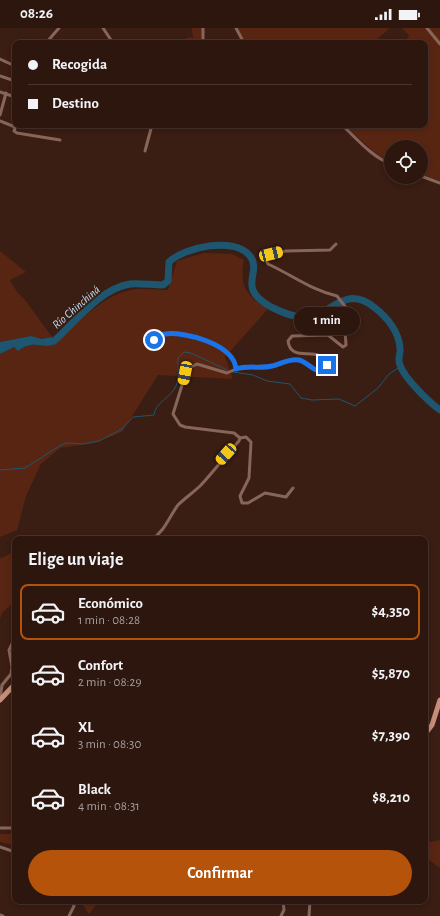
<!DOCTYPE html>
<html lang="es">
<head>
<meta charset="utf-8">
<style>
	:root { --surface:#2c160e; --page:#38231c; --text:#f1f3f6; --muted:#a69f9e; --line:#48352e; --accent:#b45309 }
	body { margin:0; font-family:"Alegreya Sans",sans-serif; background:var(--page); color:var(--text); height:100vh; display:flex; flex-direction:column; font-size:15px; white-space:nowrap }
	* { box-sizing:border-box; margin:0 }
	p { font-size:13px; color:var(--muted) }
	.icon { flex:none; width:22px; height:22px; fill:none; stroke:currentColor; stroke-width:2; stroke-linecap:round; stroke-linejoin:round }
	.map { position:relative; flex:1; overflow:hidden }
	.panel { position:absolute; left:12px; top:508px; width:416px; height:368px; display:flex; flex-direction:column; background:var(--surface); border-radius:8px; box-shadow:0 2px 6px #0003,0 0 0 1px var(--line) }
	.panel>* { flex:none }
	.top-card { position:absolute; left:12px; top:12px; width:416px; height:88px; border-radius:8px; box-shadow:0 2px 6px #0003,0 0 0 1px var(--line); display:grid; align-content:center; height:88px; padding:0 16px; background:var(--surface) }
	.fabs { position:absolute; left:384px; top:112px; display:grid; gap:8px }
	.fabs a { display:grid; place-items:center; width:44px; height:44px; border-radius:50%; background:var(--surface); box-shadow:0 2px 6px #0003,0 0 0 1px var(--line); font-size:20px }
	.end { position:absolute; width:18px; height:18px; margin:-9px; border:5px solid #1a73e8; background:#fff; box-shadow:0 0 0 2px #fff }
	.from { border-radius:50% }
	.bubble { position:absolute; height:28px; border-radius:14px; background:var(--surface); box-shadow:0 2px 6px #0003,0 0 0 1px var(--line); font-size:13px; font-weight:700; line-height:28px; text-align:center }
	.car { position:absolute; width:12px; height:24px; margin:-12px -6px; border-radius:5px; box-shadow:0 0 3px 1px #0007; background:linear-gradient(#f5c518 24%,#345 0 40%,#f5c518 0 76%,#345 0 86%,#f5c518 0) }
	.top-card b { display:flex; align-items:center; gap:14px; height:38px; font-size:15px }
	.top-card b+b { border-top:1px solid var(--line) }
	.top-card i { width:10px; height:10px; background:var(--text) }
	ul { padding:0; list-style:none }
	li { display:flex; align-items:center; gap:12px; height:56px; margin:0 8px 6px; padding:0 8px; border:2px solid transparent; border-radius:8px }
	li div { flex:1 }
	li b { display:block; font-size:15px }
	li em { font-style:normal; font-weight:700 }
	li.selected { border-color:var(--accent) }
	li>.icon { width:36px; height:36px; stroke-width:1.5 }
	h2 { padding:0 16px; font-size:18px; line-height:48px }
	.action { display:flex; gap:8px; margin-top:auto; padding:8px 16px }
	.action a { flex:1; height:46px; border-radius:24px; background:var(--accent); color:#fff; font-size:16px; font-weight:700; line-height:46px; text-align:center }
	.status { display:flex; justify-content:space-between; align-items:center; height:28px; padding:0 20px; background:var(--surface); direction:ltr }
	.status svg { height:11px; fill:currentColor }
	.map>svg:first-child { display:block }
</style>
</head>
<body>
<div class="status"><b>08:26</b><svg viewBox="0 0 49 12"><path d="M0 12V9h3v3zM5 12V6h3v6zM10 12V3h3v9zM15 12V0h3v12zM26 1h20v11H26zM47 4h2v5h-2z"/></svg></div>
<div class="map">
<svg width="440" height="888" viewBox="0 0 440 888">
	<rect width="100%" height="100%" fill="#3a1d13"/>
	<g fill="#592513">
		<path d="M 192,0 L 202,0 L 202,15 L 174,15 L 190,9 L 193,10 Z"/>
		<path d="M 237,0 L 390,0 L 376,12 L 350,13 L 342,15 L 245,15 Z"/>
		<path d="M 402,0 L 440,0 L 440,153 L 421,146 L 421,119 L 391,119 L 391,135 L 374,124 L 344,97 L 425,97 L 425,15 L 405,15 L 409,7 Z"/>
		<path d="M 0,223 L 26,244 L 10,252 L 17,264 L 25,272 L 52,309 L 42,311 L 31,308 L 0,314 Z"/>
		<path d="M 204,225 L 232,226 L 244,232 C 239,258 246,268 268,281 L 225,329 L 233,351 L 158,347 L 122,404 L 94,415 L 60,420 L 41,436 L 26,468 L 17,502 L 0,509 L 0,326 L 14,319 L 18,323 C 35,310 43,322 55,316 C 77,297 100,268 131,262 C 142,260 156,262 168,262 L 177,233 Z"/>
		<path d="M 15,523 L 15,573 L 2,585 L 0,591 L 0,529 L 2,530 Z"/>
		<path d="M 0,806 L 15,806 L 15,817 L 0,814 Z"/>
		<path d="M 440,812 L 440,840 L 425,829 L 425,815 Z"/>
		<path d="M 80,873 L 99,873 L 89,886 Z"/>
	</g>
	<path fill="#1e5670" d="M 31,308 L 42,311 L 52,309 L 55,316 C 43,322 35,310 18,323 L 14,319 L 0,326 L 0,314 Z"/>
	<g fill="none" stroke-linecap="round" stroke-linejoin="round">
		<g stroke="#1e5670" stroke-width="1">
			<path d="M 233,344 L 253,347 L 267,353 L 290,356 L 301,370 L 312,372 L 339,371 L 355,378 L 378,360 L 389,346 L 400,339"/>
			<path d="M 0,442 L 25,440 L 61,417 L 67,415 L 83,416 L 99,413 L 122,401 L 133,389 L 154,387 C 156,373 170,371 176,358 C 180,349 177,339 178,330 L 184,324 L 191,325 L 227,342"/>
		</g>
		<path stroke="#1e5670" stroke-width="7" d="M 46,314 L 54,313 C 74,295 101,260 130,256 C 140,255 152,257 163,257 L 168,253 L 169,234 C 184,219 235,208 250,228 C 263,245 235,259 271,279 C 281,284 297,291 309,289 C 333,285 346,256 375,280 C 387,289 399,304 400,320 C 401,326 397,330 400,337 C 404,350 429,374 440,382"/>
		<g stroke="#886559" stroke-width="3">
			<path d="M 103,0 L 113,15"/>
			<path d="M 236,0 L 244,15"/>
			<path d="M 427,0 L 440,16"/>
			<path d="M 46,15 L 59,0"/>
			<path d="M 203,15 L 203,0"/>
			<path d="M 0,31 L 15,38"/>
			<path d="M 0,48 L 15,53"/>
			<path d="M 0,64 L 15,69"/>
			<path d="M 0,87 L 6,65"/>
			<path d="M 0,93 L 15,99"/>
			<path d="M 16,97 L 14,103 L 17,105 L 60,112"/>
			<path d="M 342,97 C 357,111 372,129 391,136"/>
			<path d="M 145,123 L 152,97"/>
			<path d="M 421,148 L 440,155"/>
			<path d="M 147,316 C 152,313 159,306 166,306 C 185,304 233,316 236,341 L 227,345 L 197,336 L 187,341 L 173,386 L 180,397 L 185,399 L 234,405 L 240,410 L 239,413 C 226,427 214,443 201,457 C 194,464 185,470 178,477 C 169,489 165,503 152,511"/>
			<path d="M 236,341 C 248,337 260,341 272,338 C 281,336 290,330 299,332 C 309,334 319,352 327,337 C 321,315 291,337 288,313 L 292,308 L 328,307 L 343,319 L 346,317 L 345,302 L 353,289 L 337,268 C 311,262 292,247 268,236 L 265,231 L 268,227 L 286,223 L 330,222 L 336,216"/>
			<path d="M 240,410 L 246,409 L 251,414 L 249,450 L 240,468 L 242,475 L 248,475 L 265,465 L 286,469 L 293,460"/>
			<path d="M 0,671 L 2,657 L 11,646 L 12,639 L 9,622 L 15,610"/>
			<path d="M 0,800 L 15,800"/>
			<path d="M 0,819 L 15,824"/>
			<path d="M 0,887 L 3,888"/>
			<path d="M 69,888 L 74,878 L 72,873"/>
			<path d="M 281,888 L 284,882 L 283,873"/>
			<path d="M 309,888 L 310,873"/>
		</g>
		<g stroke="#c68d7a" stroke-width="5">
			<path d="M 0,672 L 15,656"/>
			<path d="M 425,706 L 432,697 L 440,672"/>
		</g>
	</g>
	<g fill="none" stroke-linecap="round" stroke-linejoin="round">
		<path stroke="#1a73e8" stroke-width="5" d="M 154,312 C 157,309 160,306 165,306 C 184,303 234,316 236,341 C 248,337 260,341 272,338 C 281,336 290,330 299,332 C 309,334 319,352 327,337"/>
	</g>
	<g text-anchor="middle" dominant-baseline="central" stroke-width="4" stroke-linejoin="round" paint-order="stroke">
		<g font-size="12" font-style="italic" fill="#badff3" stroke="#3a1d13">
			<text transform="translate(76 279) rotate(-41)">Río Chinchiná</text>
		</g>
	</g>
</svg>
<div class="fabs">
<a><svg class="icon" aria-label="locate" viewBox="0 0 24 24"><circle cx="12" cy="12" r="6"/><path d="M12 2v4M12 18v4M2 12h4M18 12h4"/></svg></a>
</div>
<i class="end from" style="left:154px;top:312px"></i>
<i class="end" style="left:327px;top:337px"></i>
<div class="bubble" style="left:294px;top:279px;width:66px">1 min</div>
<i class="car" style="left:271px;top:226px;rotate:76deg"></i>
<i class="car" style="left:185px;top:345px;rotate:191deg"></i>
<i class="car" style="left:226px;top:426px;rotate:222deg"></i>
<div class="top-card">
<b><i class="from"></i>Recogida</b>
<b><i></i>Destino</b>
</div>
<section class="panel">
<h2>Elige un viaje</h2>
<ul>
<li class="selected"><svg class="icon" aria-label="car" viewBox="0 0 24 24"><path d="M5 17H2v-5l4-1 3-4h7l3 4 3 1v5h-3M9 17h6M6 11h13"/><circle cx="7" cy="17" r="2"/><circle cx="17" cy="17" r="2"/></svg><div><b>Económico</b><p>1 min · 08:28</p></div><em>$4,350</em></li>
<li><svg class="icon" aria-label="car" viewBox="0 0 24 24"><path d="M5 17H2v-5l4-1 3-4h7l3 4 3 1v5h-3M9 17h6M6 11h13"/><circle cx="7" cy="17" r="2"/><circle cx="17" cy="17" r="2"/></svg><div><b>Confort</b><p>2 min · 08:29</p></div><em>$5,870</em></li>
<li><svg class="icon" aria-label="car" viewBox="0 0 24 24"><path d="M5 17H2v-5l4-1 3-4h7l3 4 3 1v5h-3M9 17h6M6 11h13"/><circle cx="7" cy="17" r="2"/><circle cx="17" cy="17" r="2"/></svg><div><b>XL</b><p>3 min · 08:30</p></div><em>$7,390</em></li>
<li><svg class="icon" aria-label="car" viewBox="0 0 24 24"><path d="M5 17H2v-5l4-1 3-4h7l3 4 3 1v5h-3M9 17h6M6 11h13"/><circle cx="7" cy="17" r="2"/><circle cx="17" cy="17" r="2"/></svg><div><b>Black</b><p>4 min · 08:31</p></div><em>$8,210</em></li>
</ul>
<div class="action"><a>Confirmar</a></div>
</section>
</div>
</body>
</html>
